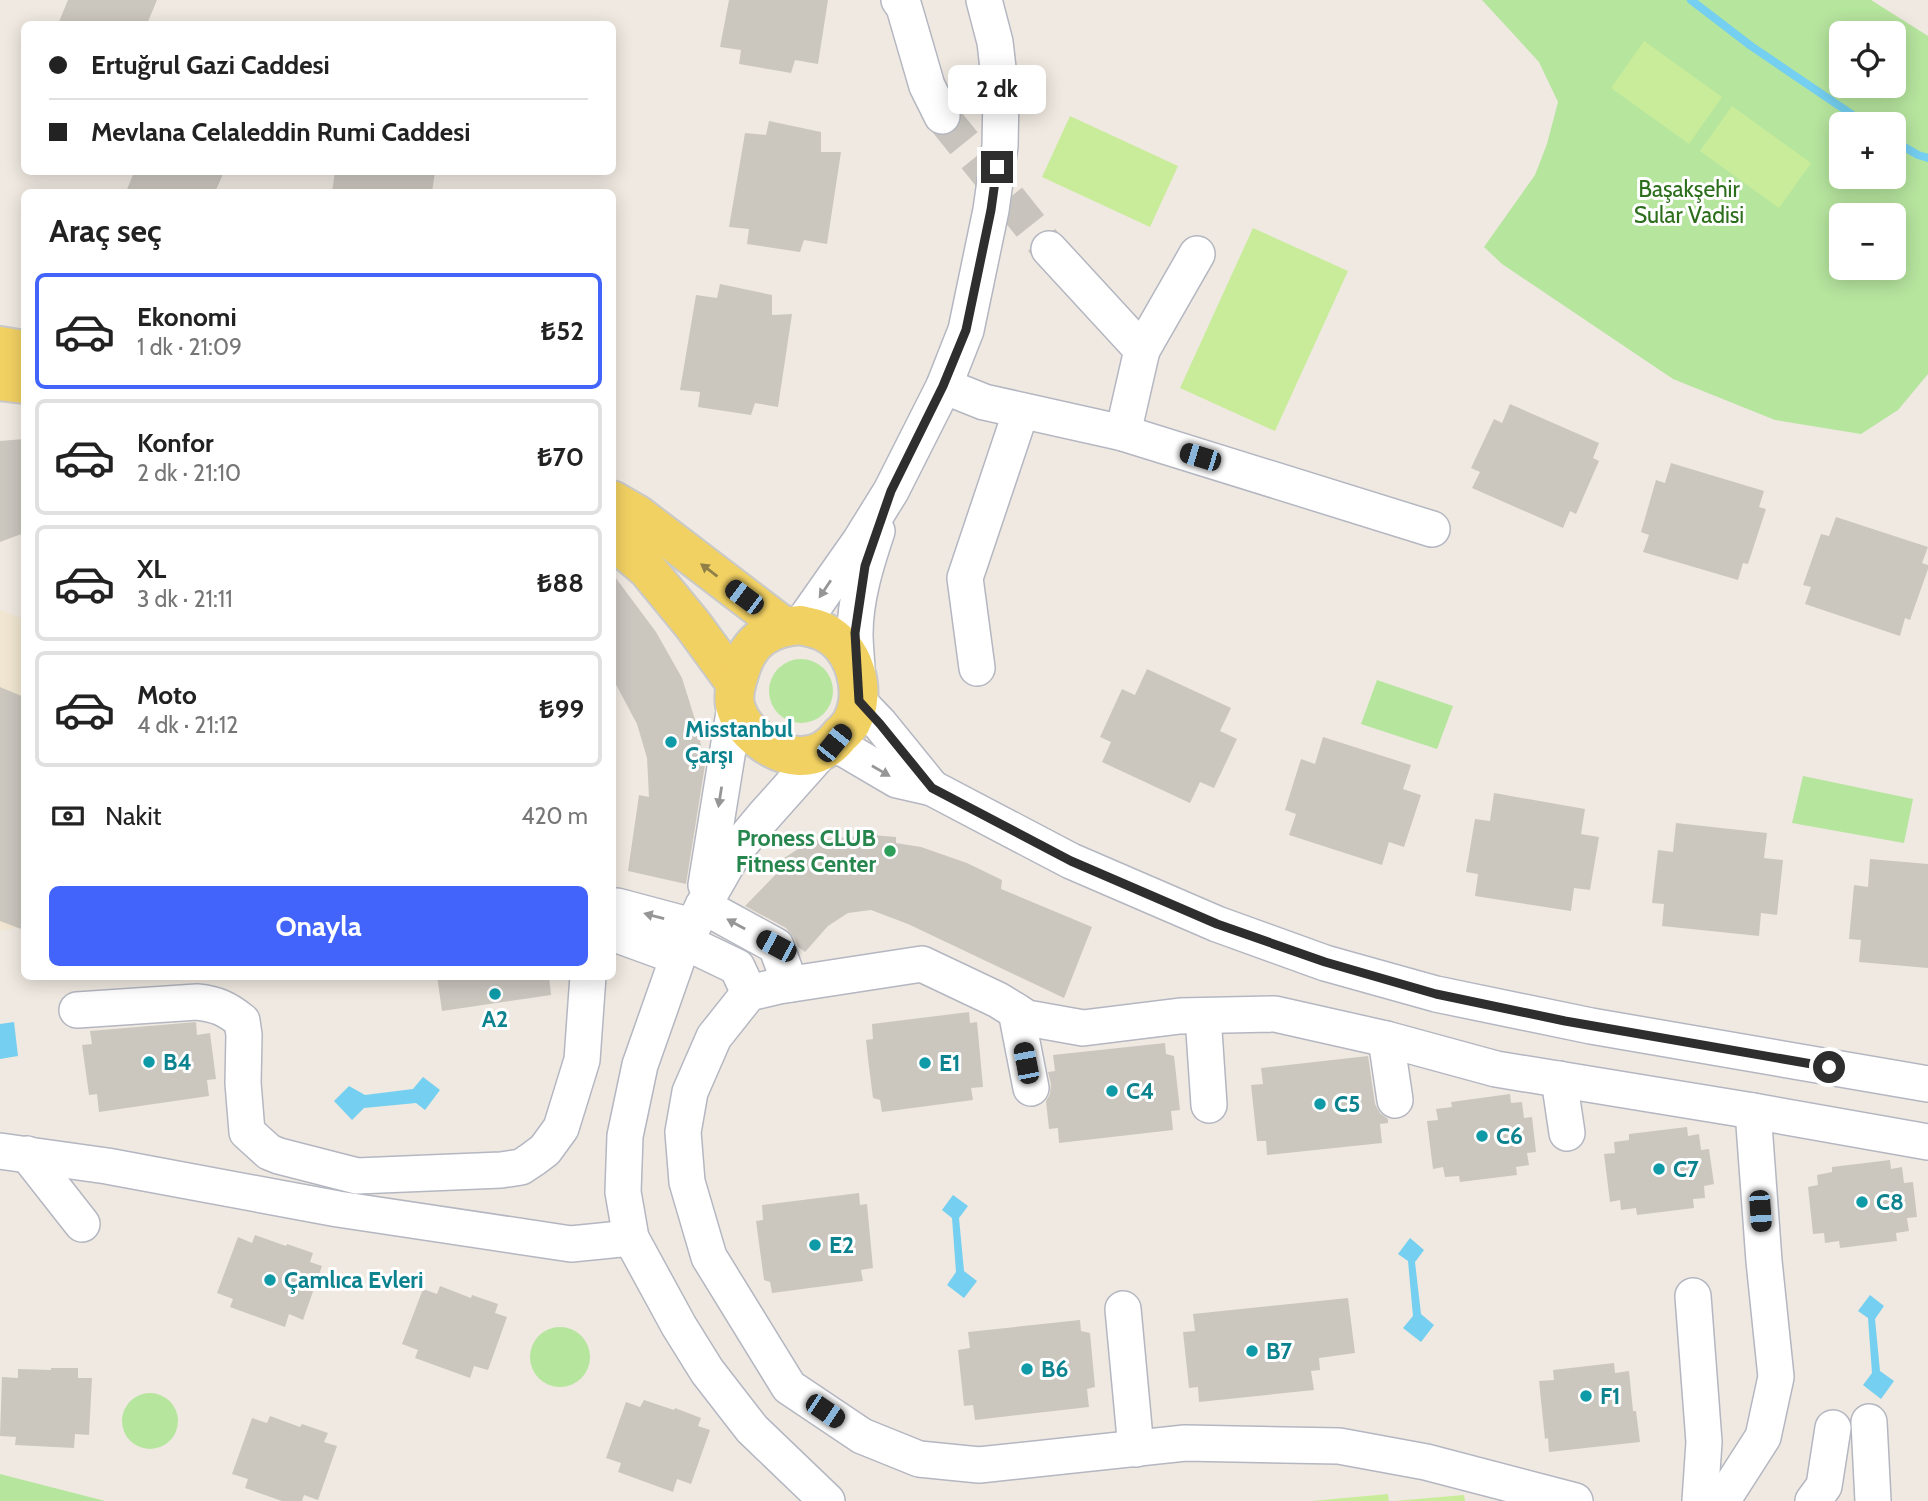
<!DOCTYPE html>
<html lang="tr">
<head>
<meta charset="utf-8">
<style>
	:root { --surface:#fff; --page:#f6f6f6; --text:#222; --muted:#767676; --line:#e0e0e0; --accent:#4264fb }
	body { margin:0; font-family:Cabin,sans-serif; background:var(--page); color:var(--text); height:100vh; display:flex; flex-direction:column; font-size:26px; white-space:nowrap }
	* { box-sizing:border-box; margin:0 }
	p { font-size:23px; color:var(--muted) }
	.icon { flex:none; width:38px; height:38px; fill:none; stroke:currentColor; stroke-width:2; stroke-linecap:round; stroke-linejoin:round }
	.map { position:relative; flex:1; overflow:hidden }
	.details { position:absolute; left:21px; top:189px; width:595px; height:791px; display:flex; flex-direction:column; background:var(--surface); border-radius:10px; box-shadow:0 4px 18px #0003 }
	.details>* { flex:none }
	.hud { position:absolute; left:21px; top:21px; width:595px; height:154px; border-radius:10px; box-shadow:0 4px 18px #0003; display:grid; align-content:center; height:154px; padding:0 28px; background:var(--surface) }
	.fabs { position:absolute; left:1829px; top:21px; display:grid; gap:14px }
	.fabs a { display:grid; place-items:center; width:77px; height:77px; border-radius:10px; background:var(--surface); box-shadow:0 4px 18px #0003; font-size:35px }
	.end { position:absolute; width:32px; height:32px; margin:-16px; border:9px solid #2e2e2e; background:#fff; box-shadow:0 0 0 4px #fff }
	.from { border-radius:50% }
	.bubble { position:absolute; height:49px; border-radius:10px; background:var(--surface); box-shadow:0 4px 18px #0003; font-size:23px; font-weight:700; line-height:49px; text-align:center }
	.car { position:absolute; width:21px; height:42px; margin:-21px -10px; border-radius:9px; box-shadow:0 0 5px 2px #0007; background:linear-gradient(#222 24%,#8ab4d8 0 40%,#222 0 76%,#8ab4d8 0 86%,#222 0) }
	.hud b { display:flex; align-items:center; gap:24px; height:66px; font-size:26px }
	.hud b+b { border-top:2px solid var(--line) }
	.hud i { width:18px; height:18px; background:var(--text) }
	ul { padding:0; list-style:none }
	li { display:flex; align-items:center; gap:21px; height:116px; margin:0 14px 10px; padding:0 14px; border:4px solid var(--line); border-radius:10px }
	li div { flex:1 }
	li b { display:block; font-size:26px }
	li em { font-style:normal; font-weight:700 }
	li.current { border-color:var(--accent) }
	li>.icon { width:63px; height:63px; stroke-width:1.5 }
	h2 { padding:0 28px; font-size:32px; line-height:84px }
	.pay { display:flex; align-items:center; gap:18px; height:77px; padding:0 28px; font-size:26px }
	.pay p { margin-inline-start:auto }
	.button { display:flex; gap:14px; margin-top:auto; padding:14px 28px }
	.button a { flex:1; height:80px; border-radius:10px; background:var(--accent); color:#fff; font-size:28px; font-weight:700; line-height:80px; text-align:center }
	.map>svg:first-child { display:block }
</style>
</head>
<body>
<div class="map">
<svg width="1928" height="1501" viewBox="0 0 1928 1501">
	<rect width="100%" height="100%" fill="#efe9e1"/>
	<path fill="#f0e6d1" d="M 0,610 L 24,619 L 24,926 L 0,931 Z"/>
	<g fill="#b6e59e" fill-rule="evenodd">
		<path d="M 1482,0 L 1871,0 L 1928,36 L 1928,374 L 1898,410 L 1861,434 L 1775,420 L 1673,379 L 1502,264 L 1484,247 L 1535,175 L 1547,144 L 1558,102 L 1539,62 ZM 1841,33 L 1894,33 L 1894,86 L 1841,86 ZM 1841,124 L 1894,124 L 1894,177 L 1841,177 ZM 1841,215 L 1894,215 L 1894,268 L 1841,268 Z"/>
		<circle cx="801" cy="691" r="32"/>
		<path d="M 1377,680 L 1453,706 L 1437,749 L 1361,724 Z"/>
		<path d="M 1803,776 L 1913,799 L 1904,843 L 1792,823 Z"/>
		<circle cx="560" cy="1357" r="30"/>
		<circle cx="150" cy="1421" r="28"/>
		<path d="M 0,1474 L 105,1501 L 0,1501 Z"/>
	</g>
	<g fill="#c9ec9a">
		<path d="M 1644,41 L 1722,97 L 1689,144 L 1611,88 Z"/>
		<path d="M 1732,106 L 1811,163 L 1779,208 L 1700,151 Z"/>
		<path d="M 1070,116 L 1178,166 L 1150,227 L 1042,177 Z"/>
		<path d="M 1253,228 L 1348,271 L 1275,431 L 1180,388 Z"/>
		<path d="M 1388,1494 L 1389,1501 L 1312,1501 Z"/>
		<path d="M 1464,1495 L 1465,1501 L 1394,1501 Z"/>
	</g>
	<g fill="#75cff0">
		<path d="M 14,1022 L 18,1056 L 0,1059 L 0,1024 Z"/>
		<path d="M 423,1077 L 440,1090 L 425,1110 L 416,1103 L 364,1108 L 352,1120 L 334,1101 L 349,1086 L 365,1095 L 413,1089 Z"/>
		<path d="M 953,1195 L 968,1206 L 959,1218 L 964,1271 L 977,1281 L 964,1298 L 947,1285 L 956,1272 L 952,1218 L 942,1210 Z"/>
		<path d="M 1410,1238 L 1424,1250 L 1415,1262 L 1421,1314 L 1434,1325 L 1421,1342 L 1403,1328 L 1413,1316 L 1408,1261 L 1398,1254 Z"/>
		<path d="M 1870,1295 L 1884,1306 L 1875,1319 L 1880,1371 L 1894,1381 L 1881,1399 L 1863,1385 L 1872,1373 L 1868,1318 L 1858,1311 Z"/>
	</g>
	<g fill="none" stroke-linecap="round" stroke-linejoin="round">
		<g stroke="#75cff0" stroke-width="8">
			<path d="M 1691,0 L 1751,46 L 1866,124"/>
			<path d="M 1894,141 L 1918,155 L 1928,158"/>
		</g>
	</g>
	<g fill="#cbc7bf">
		<path d="M 68,0 L 157,0 L 147,24 L 58,24 Z"/>
		<path d="M 729,0 L 828,0 L 818,64 L 795,60 L 791,73 L 739,64 L 741,50 L 720,47 Z"/>
		<path d="M 769,121 L 821,132 L 821,152 L 841,152 L 827,244 L 804,240 L 800,252 L 747,244 L 749,229 L 729,227 L 745,133 L 766,135 Z"/>
		<path d="M 134,172 L 224,172 L 215,192 L 126,192 Z"/>
		<path d="M 335,172 L 435,172 L 432,192 L 332,192 Z"/>
		<path d="M 720,284 L 772,295 L 772,315 L 792,314 L 778,407 L 755,403 L 751,415 L 698,407 L 700,392 L 680,390 L 696,295 L 717,298 Z"/>
		<path d="M 1510,404 L 1599,443 L 1593,458 L 1599,461 L 1576,514 L 1570,511 L 1563,528 L 1472,488 L 1480,472 L 1471,468 L 1494,419 L 1502,423 Z"/>
		<path d="M 24,439 L 24,533 L 0,542 L 0,441 Z"/>
		<path d="M 1671,463 L 1764,491 L 1759,507 L 1766,509 L 1748,564 L 1743,563 L 1738,580 L 1643,552 L 1649,535 L 1641,532 L 1656,480 L 1665,483 Z"/>
		<path d="M 1836,517 L 1928,547 L 1922,563 L 1928,565 L 1928,569 L 1910,620 L 1905,618 L 1900,636 L 1805,604 L 1811,587 L 1803,585 L 1821,534 L 1829,536 Z"/>
		<path d="M 612,573 L 656,632 L 682,678 L 697,726 L 705,765 L 686,884 L 628,871 L 639,795 L 649,797 L 647,758 L 637,724 L 612,677 Z"/>
		<path d="M 1147,669 L 1231,708 L 1220,731 L 1237,739 L 1214,788 L 1200,782 L 1190,803 L 1102,762 L 1111,742 L 1100,737 L 1122,689 L 1135,695 Z"/>
		<path d="M 0,687 L 24,697 L 24,930 L 0,921 Z"/>
		<path d="M 1323,737 L 1411,765 L 1403,789 L 1421,795 L 1404,847 L 1389,842 L 1382,865 L 1289,835 L 1296,814 L 1285,810 L 1301,759 L 1315,764 Z"/>
		<path d="M 1494,793 L 1585,809 L 1581,834 L 1599,837 L 1590,890 L 1574,888 L 1571,911 L 1475,896 L 1478,874 L 1466,872 L 1475,819 L 1490,821 Z"/>
		<path d="M 1676,823 L 1767,833 L 1764,858 L 1783,860 L 1777,915 L 1761,913 L 1759,936 L 1662,926 L 1664,904 L 1652,903 L 1658,850 L 1673,852 Z"/>
		<path d="M 872,835 L 896,837 L 896,843 L 921,847 L 967,863 L 1002,880 L 1001,889 L 1092,927 L 1064,998 L 908,924 L 871,910 L 848,913 L 828,926 L 805,952 L 798,947 L 794,938 L 786,928 L 745,906 L 783,867 L 781,860 L 812,840 Z"/>
		<path d="M 1870,859 L 1928,864 L 1928,968 L 1859,962 L 1861,940 L 1849,939 L 1854,885 L 1868,887 Z"/>
		<path d="M 437,976 L 549,976 L 551,995 L 442,1011 Z"/>
		<path d="M 969,1012 L 970,1023 L 977,1022 L 983,1087 L 971,1088 L 973,1100 L 882,1112 L 880,1100 L 873,1098 L 868,1059 L 866,1040 L 873,1039 L 872,1024 Z"/>
		<path d="M 196,1022 L 197,1035 L 210,1033 L 216,1079 L 207,1080 L 209,1096 L 99,1112 L 97,1094 L 89,1095 L 82,1045 L 92,1044 L 90,1031 Z"/>
		<path d="M 1165,1043 L 1166,1054 L 1174,1056 L 1180,1110 L 1171,1111 L 1173,1130 L 1059,1143 L 1058,1128 L 1049,1129 L 1046,1101 L 1050,1094 L 1051,1084 L 1048,1072 L 1055,1071 L 1053,1055 Z"/>
		<path d="M 1368,1056 L 1375,1104 L 1380,1113 L 1388,1119 L 1388,1123 L 1380,1124 L 1382,1143 L 1267,1155 L 1266,1141 L 1257,1141 L 1251,1085 L 1263,1084 L 1261,1068 Z"/>
		<path d="M 1510,1094 L 1511,1103 L 1522,1102 L 1524,1118 L 1532,1117 L 1536,1152 L 1527,1153 L 1529,1165 L 1516,1167 L 1517,1175 L 1460,1182 L 1459,1176 L 1445,1177 L 1443,1167 L 1433,1169 L 1427,1121 L 1438,1120 L 1436,1109 L 1452,1107 L 1451,1102 Z"/>
		<path d="M 1687,1127 L 1688,1136 L 1699,1134 L 1701,1150 L 1709,1149 L 1714,1184 L 1704,1186 L 1705,1198 L 1693,1199 L 1694,1208 L 1637,1215 L 1636,1208 L 1621,1210 L 1620,1200 L 1610,1202 L 1604,1154 L 1615,1153 L 1614,1142 L 1629,1140 L 1629,1134 Z"/>
		<path d="M 1890,1160 L 1891,1169 L 1902,1167 L 1904,1183 L 1913,1182 L 1917,1217 L 1907,1218 L 1909,1231 L 1896,1233 L 1897,1241 L 1840,1248 L 1839,1241 L 1825,1243 L 1824,1233 L 1813,1234 L 1808,1187 L 1818,1185 L 1817,1175 L 1832,1172 L 1832,1167 Z"/>
		<path d="M 859,1193 L 860,1205 L 867,1204 L 873,1268 L 861,1270 L 863,1281 L 772,1293 L 770,1282 L 764,1280 L 756,1221 L 763,1220 L 762,1205 Z"/>
		<path d="M 255,1235 L 286,1246 L 287,1244 L 313,1253 L 310,1262 L 322,1266 L 303,1320 L 289,1314 L 285,1327 L 230,1307 L 233,1299 L 217,1293 L 238,1237 L 252,1243 Z"/>
		<path d="M 440,1286 L 471,1298 L 472,1295 L 498,1304 L 495,1313 L 507,1317 L 488,1370 L 474,1366 L 470,1378 L 415,1358 L 418,1350 L 402,1344 L 423,1289 L 437,1294 Z"/>
		<path d="M 1348,1298 L 1355,1353 L 1319,1358 L 1320,1370 L 1311,1371 L 1314,1390 L 1199,1402 L 1198,1387 L 1189,1388 L 1183,1332 L 1195,1331 L 1193,1314 Z"/>
		<path d="M 1080,1320 L 1081,1331 L 1090,1333 L 1095,1387 L 1087,1389 L 1089,1407 L 975,1420 L 973,1405 L 964,1406 L 958,1350 L 970,1348 L 968,1332 Z"/>
		<path d="M 1614,1363 L 1615,1373 L 1629,1371 L 1633,1411 L 1636,1411 L 1640,1442 L 1549,1452 L 1548,1438 L 1545,1439 L 1539,1381 L 1554,1380 L 1553,1370 Z"/>
		<path d="M 51,1368 L 78,1368 L 78,1378 L 92,1378 L 89,1435 L 75,1434 L 74,1448 L 15,1445 L 16,1437 L 0,1436 L 2,1377 L 18,1378 L 18,1369 L 51,1370 Z"/>
		<path d="M 644,1400 L 674,1410 L 675,1408 L 701,1418 L 698,1426 L 710,1430 L 691,1484 L 677,1479 L 673,1492 L 618,1472 L 621,1463 L 606,1458 L 626,1402 L 640,1407 Z"/>
		<path d="M 270,1416 L 300,1427 L 302,1424 L 328,1433 L 324,1442 L 337,1446 L 318,1500 L 304,1495 L 302,1501 L 282,1501 L 245,1488 L 248,1479 L 232,1474 L 252,1418 L 267,1423 Z"/>
	</g>
	<g fill="none" stroke-linecap="round" stroke-linejoin="round">
		<path stroke="#c8c4bd" stroke-width="35" stroke-dasharray="35 18" stroke-linecap="butt" d="M 942,116 L 1049,249"/>
		<defs>
			<g id="minor">
				<path d="M 899,0 L 904,7 L 927,86 L 942,116"/>
				<path d="M 1049,249 L 1142,350 L 1123,433"/>
				<path d="M 1142,350 L 1197,254"/>
				<path d="M 944,386 L 984,402 L 1123,433 L 1432,529"/>
				<path d="M 801,625 L 860,541 L 891,491 L 944,386 L 966,330 L 991,210 L 1000,146 L 1001,94 L 995,42 L 984,0"/>
				<path d="M 977,668 L 965,578 L 1021,411"/>
				<path d="M 857,673 C 857,660 855,647 855,634 C 855,599 866,564 877,531"/>
				<path d="M 858,701 L 880,724 L 932,788"/>
				<path d="M 834,743 L 897,780 L 932,788 L 1071,861 L 1217,924 L 1325,963 L 1436,994 L 1591,1026 L 1928,1084"/>
				<path d="M 821,752 L 764,816 L 734,852 L 703,906 L 678,957 L 640,1065 L 625,1136 L 623,1192 L 631,1238 L 679,1326 L 707,1371 L 752,1429 L 827,1501"/>
				<path d="M 706,885 L 735,706"/>
				<path d="M 617,906 L 692,926"/>
				<path d="M 703,906 L 776,946 L 790,984"/>
				<path d="M 612,933 L 678,957"/>
				<path d="M 685,942 L 737,967 L 749,993"/>
				<path d="M 77,1010 L 197,1002 C 217,1004 227,1009 242,1021 L 244,1035 L 243,1083 L 247,1132 L 269,1152 L 279,1156 L 357,1176 L 501,1170 L 521,1167 L 533,1159 L 545,1150 L 561,1128 L 582,1060 L 588,976"/>
				<path d="M 1016,1011 L 1031,1088"/>
				<path d="M 1203,1016 L 1209,1105"/>
				<path d="M 1386,1039 L 1395,1100"/>
				<path d="M 1559,1079 L 1567,1133"/>
				<path d="M 0,1151 L 107,1166 L 338,1209 L 571,1244 L 631,1238"/>
				<path d="M 27,1154 L 82,1224"/>
				<path d="M 1693,1296 L 1704,1442 L 1700,1501"/>
				<path d="M 1123,1309 L 1136,1449"/>
				<path d="M 1869,1422 L 1873,1501"/>
				<path d="M 1575,1501 L 1426,1462 L 1339,1446 L 1185,1443 L 979,1465 L 919,1459 L 862,1436 L 789,1387 L 709,1257 L 687,1182 L 683,1132 L 690,1092 L 714,1037 L 749,993 L 779,986 L 922,964 L 998,1000 L 1027,1018 L 1083,1028 L 1180,1016 L 1275,1014 L 1386,1039 L 1496,1069 L 1753,1111 L 1928,1142"/>
				<path d="M 1722,1501 L 1763,1437 L 1776,1377 L 1764,1261 L 1753,1111"/>
				<path d="M 1813,1501 L 1824,1486 L 1833,1428"/>
			</g>
			<g id="major">
				<path d="M 0,346 L 24,350"/>
				<path d="M 0,381 L 24,384"/>
				<path d="M 612,500 L 638,515 L 783,626"/>
				<path d="M 612,539 L 647,569 L 693,625 L 736,684"/>
				<path d="M 801,625 C 808,627 815,628 822,631 C 855,646 868,692 851,723 C 848,727 844,732 840,735 C 831,748 815,757 799,756 C 773,755 741,731 735,705 C 733,695 736,683 739,674 C 748,641 768,627 801,625 Z"/>
			</g>
		</defs>
		<use href="#minor" stroke="#b4b7c1" stroke-width="38"/>
		<use href="#major" stroke="#c9c9c9" stroke-width="42"/>
		<use href="#minor" stroke="#fff" stroke-width="35"/>
		<use href="#major" stroke="#f2d163" stroke-width="38"/>
	</g>
	<defs><path id="oneway-solid" d="M-6-.8H1V-3.2L6.5 0L1 3.2V.8H-6Z" transform="scale(1.75)"/></defs>
	<use fill="#908048" href="#oneway-solid" transform="translate(709 570) rotate(-143)"/>
	<g fill="#969696">
		<use href="#oneway-solid" transform="translate(825 589) rotate(124)"/>
		<use href="#oneway-solid" transform="translate(881 771) rotate(30)"/>
		<use href="#oneway-solid" transform="translate(720 797) rotate(99)"/>
		<use href="#oneway-solid" transform="translate(654 916) rotate(-165)"/>
		<use href="#oneway-solid" transform="translate(736 924) rotate(-151)"/>
	</g>
	<g fill="none" stroke-linecap="round" stroke-linejoin="round">
		<path stroke="#2e2e2e" stroke-width="9" d="M 997,167 L 991,210 L 966,330 L 943,386 L 891,491 L 865,566 L 855,633 L 859,701 L 880,724 L 932,788 L 1071,861 L 1217,924 L 1325,962 L 1436,994 L 1565,1021 L 1829,1067"/>
	</g>
	<g fill="#0f9aa8" stroke="#fff" stroke-width="2.5">
		<circle cx="671" cy="742" r="7"/>
		<circle cx="495" cy="994" r="7"/>
		<circle cx="149" cy="1062" r="7"/>
		<circle cx="925" cy="1063" r="7"/>
		<circle cx="1112" cy="1091" r="7"/>
		<circle cx="1320" cy="1104" r="7"/>
		<circle cx="1482" cy="1136" r="7"/>
		<circle cx="1659" cy="1169" r="7"/>
		<circle cx="1862" cy="1202" r="7"/>
		<circle cx="815" cy="1245" r="7"/>
		<circle cx="270" cy="1280" r="7"/>
		<circle cx="1252" cy="1351" r="7"/>
		<circle cx="1027" cy="1369" r="7"/>
		<circle cx="1586" cy="1396" r="7"/>
	</g>
	<circle fill="#2e9e5b" stroke="#fff" stroke-width="2.5" cx="890" cy="851" r="7"/>
	<g text-anchor="middle" dominant-baseline="central" stroke-width="6" stroke-linejoin="round" paint-order="stroke">
		<g font-size="23" fill="#2c6e1b" stroke="#fff">
			<text x="1689" y="189">Başakşehir<tspan x="1689" dy="26">Sular Vadisi</tspan></text>
		</g>
		<g font-size="23" font-weight="bold" fill="#0d838f" stroke="#fff" text-anchor="start">
			<text x="685" y="729">Misstanbul<tspan x="685" dy="26">Çarşı</tspan></text>
			<text x="495" y="1019" text-anchor="middle">A2</text>
			<text x="163" y="1062">B4</text>
			<text x="939" y="1063">E1</text>
			<text x="1126" y="1091">C4</text>
			<text x="1334" y="1104">C5</text>
			<text x="1496" y="1136">C6</text>
			<text x="1673" y="1169">C7</text>
			<text x="1876" y="1202">C8</text>
			<text x="829" y="1245">E2</text>
			<text x="284" y="1280">Çamlıca Evleri</text>
			<text x="1266" y="1351">B7</text>
			<text x="1041" y="1369">B6</text>
			<text x="1600" y="1396">F1</text>
		</g>
		<g font-size="23" font-weight="bold" fill="#27864d" stroke="#fff" text-anchor="end">
			<text x="876" y="838">Proness CLUB<tspan x="876" dy="26">Fitness Center</tspan></text>
		</g>
	</g>
</svg>
<div class="fabs">
<a><svg class="icon" aria-label="locate" viewBox="0 0 24 24"><circle cx="12" cy="12" r="6"/><path d="M12 2v4M12 18v4M2 12h4M18 12h4"/></svg></a>
<a>+</a>
<a>−</a>
</div>
<i class="end from" style="left:1829px;top:1067px"></i>
<i class="end" style="left:997px;top:167px"></i>
<div class="bubble" style="left:948px;top:65px;width:98px">2 dk</div>
<i class="car" style="left:1200px;top:457px;rotate:287deg"></i>
<i class="car" style="left:744px;top:597px;rotate:307deg"></i>
<i class="car" style="left:834px;top:743px;rotate:39deg"></i>
<i class="car" style="left:776px;top:946px;rotate:298deg"></i>
<i class="car" style="left:1026px;top:1063px;rotate:349deg"></i>
<i class="car" style="left:1760px;top:1211px;rotate:176deg"></i>
<i class="car" style="left:825px;top:1411px;rotate:124deg"></i>
<div class="hud">
<b><i class="from"></i>Ertuğrul Gazi Caddesi</b>
<b><i></i>Mevlana Celaleddin Rumi Caddesi</b>
</div>
<section class="details">
<h2>Araç seç</h2>
<ul>
<li class="current"><svg class="icon" aria-label="car" viewBox="0 0 24 24"><path d="M5 17H2v-5l4-1 3-4h7l3 4 3 1v5h-3M9 17h6M6 11h13"/><circle cx="7" cy="17" r="2"/><circle cx="17" cy="17" r="2"/></svg><div><b>Ekonomi</b><p>1 dk · 21:09</p></div><em>₺52</em></li>
<li><svg class="icon" aria-label="car" viewBox="0 0 24 24"><path d="M5 17H2v-5l4-1 3-4h7l3 4 3 1v5h-3M9 17h6M6 11h13"/><circle cx="7" cy="17" r="2"/><circle cx="17" cy="17" r="2"/></svg><div><b>Konfor</b><p>2 dk · 21:10</p></div><em>₺70</em></li>
<li><svg class="icon" aria-label="car" viewBox="0 0 24 24"><path d="M5 17H2v-5l4-1 3-4h7l3 4 3 1v5h-3M9 17h6M6 11h13"/><circle cx="7" cy="17" r="2"/><circle cx="17" cy="17" r="2"/></svg><div><b>XL</b><p>3 dk · 21:11</p></div><em>₺88</em></li>
<li><svg class="icon" aria-label="car" viewBox="0 0 24 24"><path d="M5 17H2v-5l4-1 3-4h7l3 4 3 1v5h-3M9 17h6M6 11h13"/><circle cx="7" cy="17" r="2"/><circle cx="17" cy="17" r="2"/></svg><div><b>Moto</b><p>4 dk · 21:12</p></div><em>₺99</em></li>
</ul>
<div class="pay"><svg class="icon" aria-label="cash" viewBox="0 0 24 24"><path d="M3 7h18v10H3z"/><circle cx="12" cy="12" r="2"/></svg>Nakit<p>420 m</p></div>
<div class="button"><a>Onayla</a></div>
</section>
</div>
</body>
</html>
